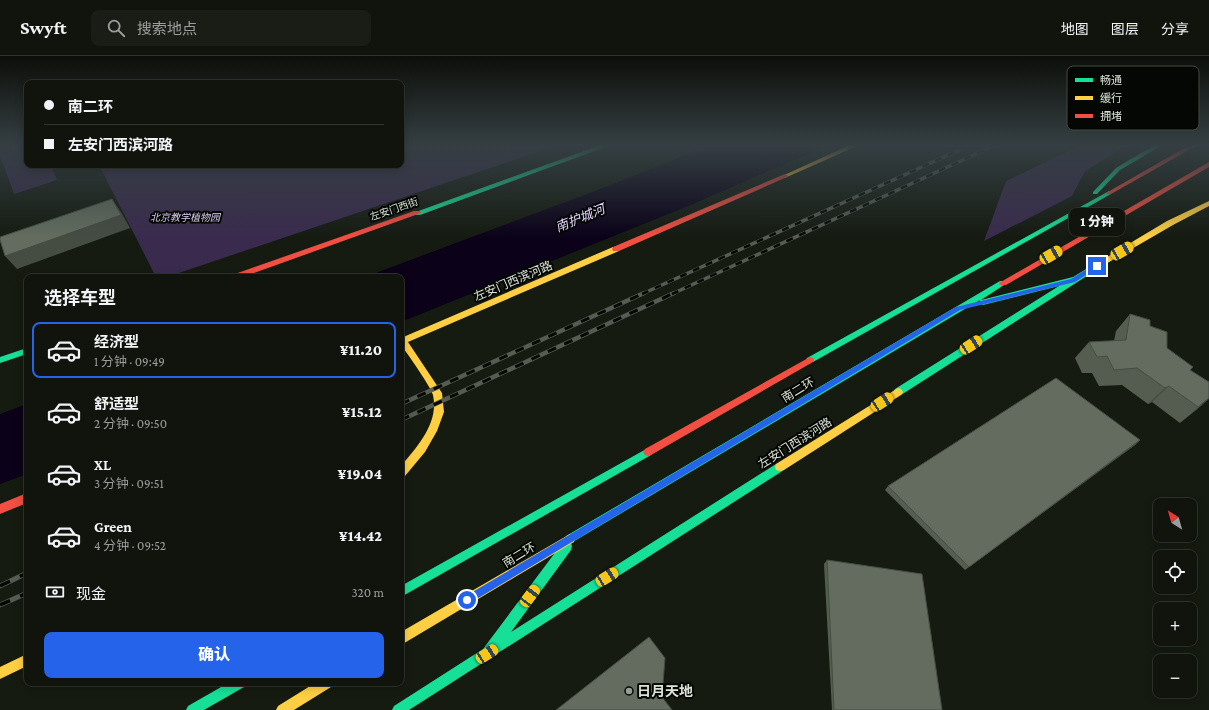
<!DOCTYPE html>
<html lang="zh">
<head>
<meta charset="utf-8">
<style>
	:root { --surface:#10140d; --page:#191d16; --text:#f1f3f6; --muted:#9c9e9d; --line:#30332e; --accent:#2563eb }
	body { margin:0; font-family:"Crimson Pro","Noto Sans SC",serif; background:var(--page); color:var(--text); height:100vh; display:flex; flex-direction:column; font-size:15px; white-space:nowrap }
	* { box-sizing:border-box; margin:0 }
	p { font-size:13px; color:var(--muted) }
	.icon { flex:none; width:22px; height:22px; fill:none; stroke:currentColor; stroke-width:2; stroke-linecap:round; stroke-linejoin:round }
	.map { position:relative; flex:1; overflow:hidden }
	.drawer { position:absolute; left:24px; top:218px; width:380px; height:412px; display:flex; flex-direction:column; background:var(--surface); border-radius:8px; box-shadow:0 2px 10px #0003,0 0 0 1px var(--line) }
	.drawer>* { flex:none }
	.banner { position:absolute; left:24px; top:24px; width:380px; height:88px; border-radius:8px; box-shadow:0 2px 10px #0003,0 0 0 1px var(--line); display:grid; align-content:center; height:88px; padding:0 20px; background:var(--surface) }
	.needle { width:26px; rotate:323deg }
	.tools { position:absolute; left:1153px; top:442px; display:grid; gap:8px }
	.tools a { display:grid; place-items:center; width:44px; height:44px; border-radius:8px; background:var(--surface); box-shadow:0 2px 10px #0003,0 0 0 1px var(--line); font-size:20px }
	.end { position:absolute; width:18px; height:18px; margin:-9px; border:5px solid #2563eb; background:#fff; box-shadow:0 0 0 2px #fff }
	.from { border-radius:50% }
	.bubble { position:absolute; height:28px; border-radius:8px; background:var(--surface); box-shadow:0 2px 10px #0003,0 0 0 1px var(--line); font-size:13px; font-weight:800; line-height:28px; text-align:center }
	.car { position:absolute; width:12px; height:24px; margin:-12px -6px; border-radius:5px; box-shadow:0 0 3px 1px #0007; background:linear-gradient(#f5c518 24%,#345 0 40%,#f5c518 0 76%,#345 0 86%,#f5c518 0) }
	.banner b { display:flex; align-items:center; gap:14px; height:38px; font-size:15px }
	.banner b+b { border-top:1px solid var(--line) }
	.banner i { width:10px; height:10px; background:var(--text) }
	ul { padding:0; list-style:none }
	li { display:flex; align-items:center; gap:12px; height:56px; margin:0 8px 6px; padding:0 12px; border:2px solid transparent; border-radius:8px }
	li div { flex:1 }
	li b { display:block; font-size:15px }
	li em { font-style:normal; font-weight:800 }
	li.selected { border-color:var(--accent) }
	li>.icon { width:36px; height:36px; stroke-width:1.5 }
	h2 { padding:0 20px; font-size:18px; line-height:48px }
	.pay { display:flex; align-items:center; gap:10px; height:44px; padding:0 20px; font-size:15px }
	.pay p { margin-inline-start:auto }
	.cta { display:flex; gap:8px; margin-top:auto; padding:8px 20px }
	.cta a { flex:1; height:46px; border-radius:8px; background:var(--accent); color:#fff; font-size:16px; font-weight:800; line-height:46px; text-align:center }
	header { display:flex; align-items:center; gap:24px; box-sizing:border-box; height:56px; padding:0 20px; background:var(--surface); border-bottom:1px solid var(--line) }
	header strong { font-size:19px }
	nav { display:flex; gap:22px; margin-inline-start:auto; font-size:14px }
	.search { width:280px; height:36px; background:var(--page); display:flex; align-items:center; gap:10px; box-sizing:border-box; padding:0 14px; border-radius:8px; color:var(--muted); font-size:15px }
	.map>svg:first-child { display:block }
</style>
</head>
<body>
<header>
<strong>Swyft</strong>
<div class="search"><svg class="icon" aria-label="search" viewBox="0 0 24 24"><circle cx="10" cy="10" r="6"/><path d="M15 15l6 6"/></svg>搜索地点</div>
<nav><a>地图</a><a>图层</a><a>分享</a></nav>
</header>
<div class="map">
<svg width="1209" height="654" viewBox="0 0 1209 654">
	<rect width="100%" height="100%" fill="#151b11"/>
	<g fill="#3a2b4e">
		<path d="M 10,90 L 27,90 L 27,109 L 51,109 L 57,124 L 14,138 L 0,99 L 0,93 Z"/>
		<path d="M 401,90 L 555,90 L 167,221 L 156,221 L 99,109 L 401,109 Z"/>
		<path d="M 1079,90 L 1126,90 L 1085,115 L 1072,140 L 984,185 L 1006,125 Z"/>
	</g>
	<g fill="#0b0219">
		<path d="M 708,90 L 826,90 L 693,148 L 401,266 L 401,221 L 365,221 L 611,129 Z"/>
		<path d="M 27,348 L 27,418 L 0,428 L 0,358 Z"/>
	</g>
	<g fill="none" stroke-linecap="round" stroke-linejoin="round">
		<g fill="#16e098" fill-rule="evenodd">
			<path d="M 598,90 L 608,90 L 420,159 L 414,159 L 413,157 Z"/>
			<path d="M 1153,90 L 1161,90 L 1120,114 L 1097,138 L 1093,138 L 1093,136 L 1116,112 Z"/>
			<path d="M 1109,135 L 1111,136 L 1111,138 L 813,306 L 807,306 L 806,304 L 807,302 Z"/>
			<path d="M 1101,204 L 1105,207 L 1104,209 L 901,339 L 895,339 L 893,336 L 895,333 L 1059,230 L 983,249 L 980,248 L 980,244 L 571,487 L 572,490 L 571,494 L 511,576 L 776,408 L 780,407 L 784,408 L 785,411 L 784,414 L 409,654 L 392,654 L 394,650 L 483,593 L 563,486 L 566,485 L 565,483 L 566,480 L 1000,225 L 1006,225 L 1007,227 L 981,244 L 1073,221 Z"/>
			<path d="M 27,292 L 27,298 L 0,307 L 0,301 Z"/>
			<path d="M 648,392 L 651,393 L 653,396 L 651,399 L 401,541 L 401,530 Z"/>
			<path d="M 228,627 L 246,627 L 244,631 L 204,654 L 186,654 L 188,650 Z"/>
		</g>
		<g fill="#ffcf43" fill-rule="evenodd">
			<path d="M 848,90 L 857,90 L 787,121 L 785,122 L 782,120 Z"/>
			<path d="M 1209,145 L 1209,150 L 1173,169 L 1104,209 L 1101,210 L 1097,207 L 1167,165 Z"/>
			<path d="M 613,191 L 616,191 L 620,193 L 619,195 L 408,286 L 442,337 L 444,356 L 437,375 L 425,396 L 405,420 L 401,421 L 401,410 C 418,390 439,367 433,339 C 431,331 407,297 401,289 L 401,282 Z"/>
			<path d="M 898,332 L 901,333 L 903,336 L 901,339 L 784,414 L 780,415 L 776,414 L 775,411 L 776,408 Z"/>
			<path d="M 570,478 L 574,480 L 575,483 L 574,486 L 401,589 L 401,576 Z"/>
			<path d="M 27,598 L 27,610 L 0,623 L 0,611 Z"/>
			<path d="M 315,627 L 333,627 L 331,631 L 294,654 L 276,654 L 278,650 Z"/>
		</g>
		<g fill="#f24e42" fill-rule="evenodd">
			<path d="M 1188,90 L 1196,90 L 1111,138 L 1107,138 L 1106,137 Z"/>
			<path d="M 1209,106 L 1209,111 L 1006,229 L 1000,229 L 999,227 Z"/>
			<path d="M 785,118 L 788,120 L 787,121 L 619,195 L 613,195 L 612,193 L 613,191 Z"/>
			<path d="M 414,155 L 420,155 L 421,157 L 243,221 L 231,221 L 232,219 Z"/>
			<path d="M 810,301 L 813,302 L 814,304 L 813,306 L 651,399 L 648,400 L 645,399 L 643,396 L 645,393 Z"/>
			<path d="M 27,437 L 27,447 L 0,458 L 0,448 Z"/>
		</g>
		<defs>
			<g id="rail-far2">
				<path d="M 642,238 L 968,90"/>
				<path d="M 672,238 L 993,90"/>
			</g>
			<g id="rail-far1">
				<path d="M 401,348 L 644,237"/>
				<path d="M 401,364 L 674,237"/>
			</g>
			<g id="rail">
				<path d="M 0,530 L 27,517"/>
				<path d="M 0,549 L 27,537"/>
			</g>
		</defs>
		<use href="#rail-far2" stroke="#565c53" stroke-width="3.5"/>
		<use href="#rail-far1" stroke="#565c53" stroke-width="4.5"/>
		<use href="#rail" stroke="#565c53" stroke-width="5"/>
		<use href="#rail-far2" stroke="#040703" stroke-width="2.5" stroke-dasharray="7" stroke-linecap="butt"/>
		<use href="#rail-far1" stroke="#040703" stroke-width="3" stroke-dasharray="9" stroke-linecap="butt"/>
		<use href="#rail" stroke="#040703" stroke-width="3.5" stroke-dasharray="11" stroke-linecap="butt"/>
	</g>
	<g fill="#555d51">
		<path d="M 1130,258 L 1150,270 L 1167,292 L 1190,314 L 1202,349 L 1180,367 L 1152,346 L 1148,348 L 1122,329 L 1099,330 L 1092,317 L 1082,317 L 1075,302 L 1089,286 L 1114,285 L 1116,275 Z"/>
		<path d="M 1140,384 L 1135,389 L 965,514 L 885,434 L 888,430 Z"/>
		<path d="M 827,504 L 942,654 L 832,654 L 824,508 Z"/>
	</g>
	<g fill="#454c42">
		<path d="M 112,143 L 121,156 L 130,172 L 17,213 L 5,200 Z"/>
		<path d="M 1169,330 L 1152,346 L 1148,348 L 1165,332 Z"/>
		<path d="M 1209,342 L 1209,343 L 1202,349 L 1180,367 Z"/>
		<path d="M 1140,384 L 1135,389 L 965,514 L 969,511 Z"/>
	</g>
	<g fill="#636c5e" stroke="#454c42">
		<path d="M 112,143 L 121,159 L 5,200 L 0,184 L 0,181 Z"/>
		<path d="M 1130,258 L 1150,264 L 1150,270 L 1167,276 L 1167,292 L 1193,311 L 1190,314 L 1209,326 L 1209,342 L 1198,351 L 1169,330 L 1165,332 L 1137,312 L 1114,314 L 1107,300 L 1097,301 L 1089,286 L 1126,284 Z"/>
		<path d="M 1056,322 L 1140,384 L 969,511 L 888,430 Z"/>
		<path d="M 827,504 L 922,518 L 942,654 L 834,654 Z"/>
		<path d="M 649,581 L 665,602 L 662,641 L 672,654 L 556,654 Z"/>
	</g>
	<linearGradient id="sky" x2="0" y2="1"><stop stop-color="#0c0f09"/><stop offset="0.49" stop-color="#353f43"/><stop offset="1" stop-color="#353f43" stop-opacity="0"/></linearGradient>
	<rect width="1209" height="182" fill="url(#sky)"/>
	<path fill="#2563eb" d="M 1095,208 L 1100,210 L 1075,226 L 960,254 L 470,547 L 464,547 L 463,544 L 464,541 L 956,251 L 1071,223 Z"/>
	<circle fill="#969d92" stroke="#040703" stroke-width="1.5" cx="629" cy="635" r="4"/>
	<g text-anchor="middle" dominant-baseline="central" stroke-width="4" stroke-linejoin="round" paint-order="stroke">
		<g font-size="10" fill="#dbe3d7" stroke="#040703">
			<text transform="translate(394 153) rotate(-19)">左安门西街</text>
		</g>
		<g font-size="10" font-style="italic" fill="#dbcaf6" stroke="#040703">
			<text x="185" y="161">北京教学植物园</text>
		</g>
		<g font-size="12" fill="#dbe3d7" stroke="#040703">
			<text transform="translate(513 225) rotate(-23)">左安门西滨河路</text>
			<text transform="translate(798 334) rotate(-31)">南二环</text>
			<text transform="translate(795 387) rotate(-32)">左安门西滨河路</text>
			<text transform="translate(519 499) rotate(-31)">南二环</text>
		</g>
		<g font-size="13" font-style="italic" fill="#e4d2fe" stroke="#040703">
			<text transform="translate(580 162) rotate(-22)">南护城河</text>
		</g>
		<g font-size="14" font-weight="bold" fill="#dbe3d7" stroke="#040703" text-anchor="start">
			<text x="637" y="635">日月天地</text>
		</g>
	</g>
	<rect x="1067" y="10" width="132" height="64" rx="6" fill="#040703" stroke="#444943" stroke-width="1"/>
	<rect x="1075" y="22" width="18" height="4" fill="#16e098"/>
	<rect x="1075" y="40" width="18" height="4" fill="#ffcf43"/>
	<rect x="1075" y="58" width="18" height="4" fill="#f24e42"/>
	<g font-size="11" fill="#dbe3d7">
		<text x="1100" y="28">畅通</text>
		<text x="1100" y="46">缓行</text>
		<text x="1100" y="64">拥堵</text>
	</g>
</svg>
<div class="tools">
<a><svg class="needle" viewBox="-14 -14 28 28"><path d="M0-13l5 13h-10z" fill="#e53935"/><path d="M0 13l5-13h-10z" fill="#9c9e9d"/></svg></a>
<a><svg class="icon" aria-label="locate" viewBox="0 0 24 24"><circle cx="12" cy="12" r="6"/><path d="M12 2v4M12 18v4M2 12h4M18 12h4"/></svg></a>
<a>+</a>
<a>−</a>
</div>
<i class="end from" style="left:467px;top:544px"></i>
<i class="end" style="left:1097px;top:210px"></i>
<div class="bubble" style="left:1069px;top:152px;width:56px">1 分钟</div>
<i class="car" style="left:1122px;top:195px;rotate:60deg"></i>
<i class="car" style="left:1051px;top:199px;rotate:60deg"></i>
<i class="car" style="left:971px;top:289px;rotate:57deg"></i>
<i class="car" style="left:882px;top:346px;rotate:57deg"></i>
<i class="car" style="left:607px;top:521px;rotate:58deg"></i>
<i class="car" style="left:530px;top:540px;rotate:37deg"></i>
<i class="car" style="left:487px;top:598px;rotate:57deg"></i>
<div class="banner">
<b><i class="from"></i>南二环</b>
<b><i></i>左安门西滨河路</b>
</div>
<section class="drawer">
<h2>选择车型</h2>
<ul>
<li class="selected"><svg class="icon" aria-label="car" viewBox="0 0 24 24"><path d="M5 17H2v-5l4-1 3-4h7l3 4 3 1v5h-3M9 17h6M6 11h13"/><circle cx="7" cy="17" r="2"/><circle cx="17" cy="17" r="2"/></svg><div><b>经济型</b><p>1 分钟 · 09:49</p></div><em>¥11.20</em></li>
<li><svg class="icon" aria-label="car" viewBox="0 0 24 24"><path d="M5 17H2v-5l4-1 3-4h7l3 4 3 1v5h-3M9 17h6M6 11h13"/><circle cx="7" cy="17" r="2"/><circle cx="17" cy="17" r="2"/></svg><div><b>舒适型</b><p>2 分钟 · 09:50</p></div><em>¥15.12</em></li>
<li><svg class="icon" aria-label="car" viewBox="0 0 24 24"><path d="M5 17H2v-5l4-1 3-4h7l3 4 3 1v5h-3M9 17h6M6 11h13"/><circle cx="7" cy="17" r="2"/><circle cx="17" cy="17" r="2"/></svg><div><b>XL</b><p>3 分钟 · 09:51</p></div><em>¥19.04</em></li>
<li><svg class="icon" aria-label="car" viewBox="0 0 24 24"><path d="M5 17H2v-5l4-1 3-4h7l3 4 3 1v5h-3M9 17h6M6 11h13"/><circle cx="7" cy="17" r="2"/><circle cx="17" cy="17" r="2"/></svg><div><b>Green</b><p>4 分钟 · 09:52</p></div><em>¥14.42</em></li>
</ul>
<div class="pay"><svg class="icon" aria-label="cash" viewBox="0 0 24 24"><path d="M3 7h18v10H3z"/><circle cx="12" cy="12" r="2"/></svg>现金<p>320 m</p></div>
<div class="cta"><a>确认</a></div>
</section>
</div>
</body>
</html>
